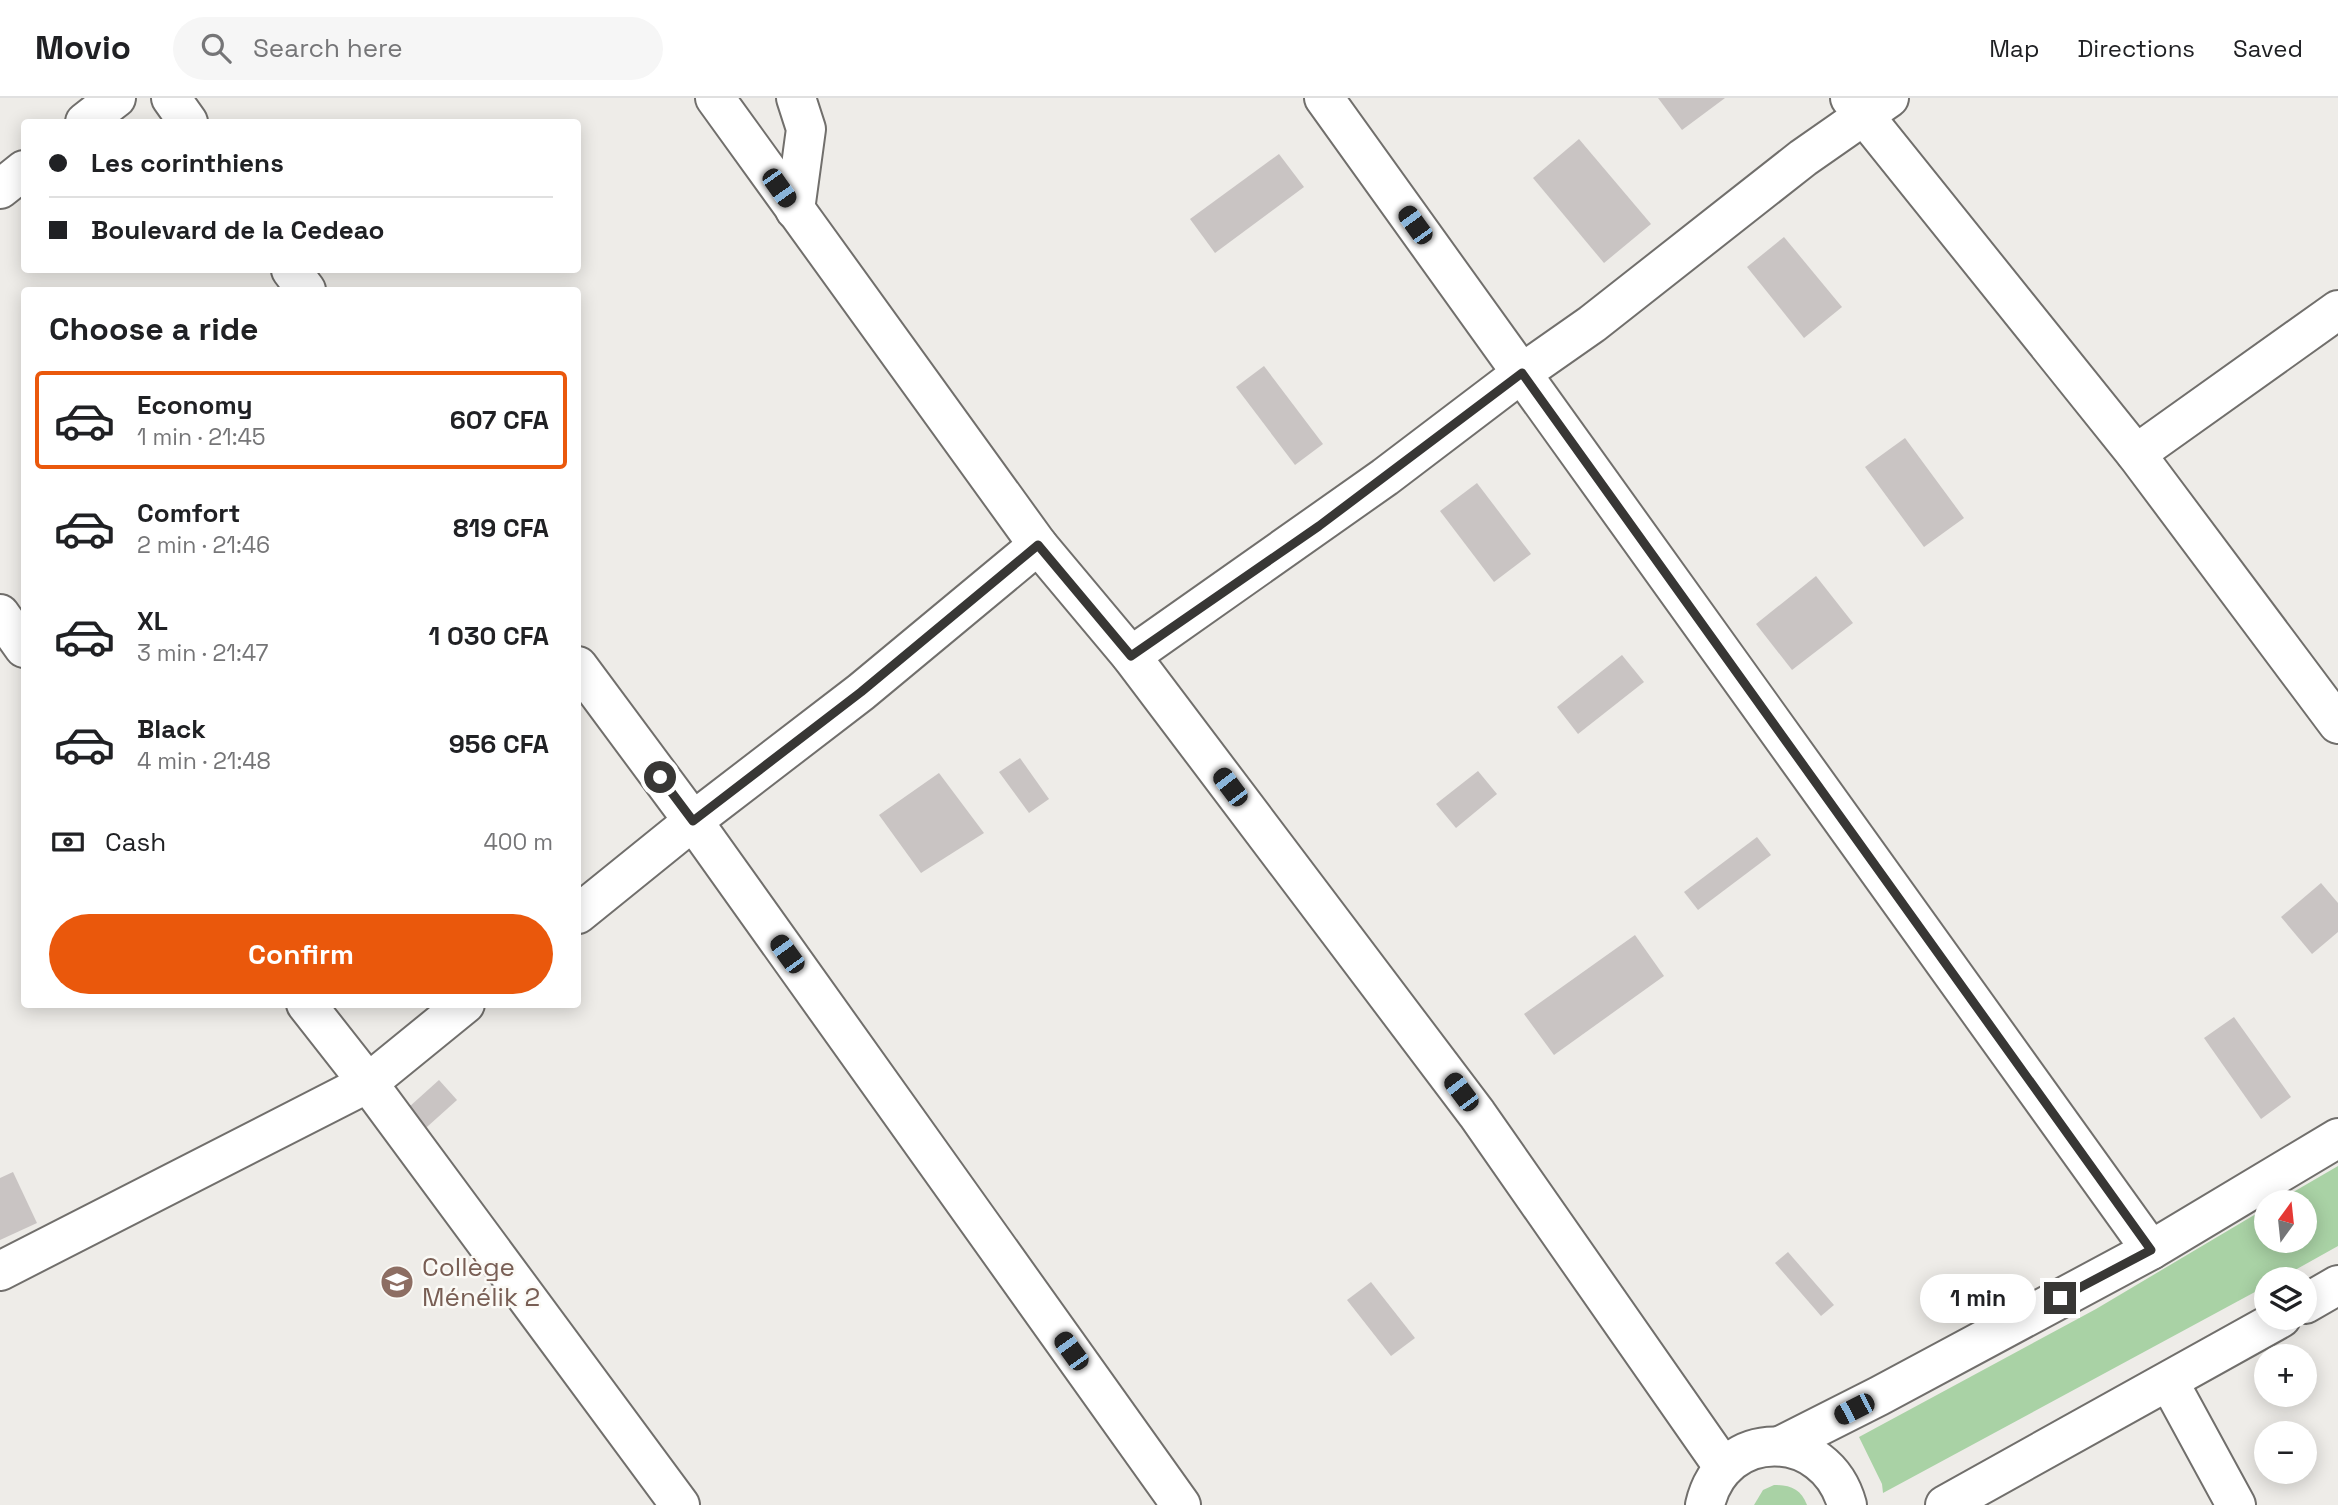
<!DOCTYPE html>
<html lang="en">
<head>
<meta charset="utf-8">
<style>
	:root { --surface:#fff; --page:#f6f6f6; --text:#202124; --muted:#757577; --line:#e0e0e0; --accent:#ea580c }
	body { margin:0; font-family:"Space Grotesk",sans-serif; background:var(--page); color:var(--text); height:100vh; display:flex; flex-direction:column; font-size:26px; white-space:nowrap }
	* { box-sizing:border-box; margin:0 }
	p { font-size:23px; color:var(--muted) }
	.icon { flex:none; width:38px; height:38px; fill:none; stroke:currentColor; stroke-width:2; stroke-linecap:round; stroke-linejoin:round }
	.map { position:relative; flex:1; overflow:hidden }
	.drawer { position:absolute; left:21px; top:189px; width:560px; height:721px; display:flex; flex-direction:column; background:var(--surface); border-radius:7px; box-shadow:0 4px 18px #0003 }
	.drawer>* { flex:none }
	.guide { position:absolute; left:21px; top:21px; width:560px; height:154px; border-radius:7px; box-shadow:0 4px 18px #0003; display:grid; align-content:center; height:154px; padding:0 28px; background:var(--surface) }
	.needle { width:46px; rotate:15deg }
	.tools { position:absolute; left:2254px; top:1092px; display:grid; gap:14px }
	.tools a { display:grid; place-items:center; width:63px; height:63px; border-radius:50%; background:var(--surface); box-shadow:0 4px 18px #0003; font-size:35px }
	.end { position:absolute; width:32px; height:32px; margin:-16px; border:9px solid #383735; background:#fff; box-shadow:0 0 0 4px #fff }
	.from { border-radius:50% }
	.bubble { position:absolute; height:49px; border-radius:24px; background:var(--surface); box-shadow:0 4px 18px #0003; font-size:23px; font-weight:700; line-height:49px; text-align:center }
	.car { position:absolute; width:21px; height:42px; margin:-21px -10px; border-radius:9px; box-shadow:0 0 5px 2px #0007; background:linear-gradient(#222 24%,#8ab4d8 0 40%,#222 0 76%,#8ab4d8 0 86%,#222 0) }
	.guide b { display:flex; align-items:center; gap:24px; height:66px; font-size:26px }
	.guide b+b { border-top:2px solid var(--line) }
	.guide i { width:18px; height:18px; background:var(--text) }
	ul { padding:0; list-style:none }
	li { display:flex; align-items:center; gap:21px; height:98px; margin:0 14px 10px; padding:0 14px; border:4px solid transparent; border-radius:7px }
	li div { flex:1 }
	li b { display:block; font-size:26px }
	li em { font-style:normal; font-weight:700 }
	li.active { border-color:var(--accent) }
	li>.icon { width:63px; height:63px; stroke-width:1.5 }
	h2 { padding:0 28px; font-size:32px; line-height:84px }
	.pay { display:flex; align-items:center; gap:18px; height:77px; padding:0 28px; font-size:26px }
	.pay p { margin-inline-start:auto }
	.cta { display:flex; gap:14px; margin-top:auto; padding:14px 28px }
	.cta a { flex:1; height:80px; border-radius:42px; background:var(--accent); color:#fff; font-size:28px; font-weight:700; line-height:80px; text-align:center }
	header { display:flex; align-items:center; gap:42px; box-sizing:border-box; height:98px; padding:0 35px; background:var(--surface); border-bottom:2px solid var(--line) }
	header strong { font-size:33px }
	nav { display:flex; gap:38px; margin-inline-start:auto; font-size:24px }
	.search { width:490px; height:63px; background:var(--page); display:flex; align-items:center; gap:18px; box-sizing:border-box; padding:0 24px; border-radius:38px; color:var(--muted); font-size:26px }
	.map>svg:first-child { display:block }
</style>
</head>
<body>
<header>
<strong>Movio</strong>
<div class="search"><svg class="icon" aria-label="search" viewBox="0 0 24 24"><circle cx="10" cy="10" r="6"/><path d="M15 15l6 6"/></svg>Search here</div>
<nav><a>Map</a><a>Directions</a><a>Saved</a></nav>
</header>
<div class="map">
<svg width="2338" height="1407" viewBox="0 0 2338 1407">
	<rect width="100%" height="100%" fill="#eeece8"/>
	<g fill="#a9d2a5">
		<path d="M 2338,1068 L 2338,1148 L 2279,1181 L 2266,1181 L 2266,1188 L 1883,1395 L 1882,1386 L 1859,1339 L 2096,1211 L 2266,1110 L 2266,1143 L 2305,1143 L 2305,1104 L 2276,1104 Z"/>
		<path d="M 1774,1387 C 1790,1387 1801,1391 1807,1407 L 1754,1407 L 1763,1392 Z"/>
	</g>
	<g fill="#c9c4c3">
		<path d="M 1658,0 L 1725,0 L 1682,32 Z"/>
		<path d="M 1579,41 L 1651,126 L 1604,165 L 1533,80 Z"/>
		<path d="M 1279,56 L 1304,89 L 1215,155 L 1190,121 Z"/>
		<path d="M 1784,139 L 1842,209 L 1804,240 L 1747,169 Z"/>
		<path d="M 1264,268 L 1323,346 L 1295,367 L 1236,289 Z"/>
		<path d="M 1905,340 L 1964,420 L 1924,449 L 1865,369 Z"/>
		<path d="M 1477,385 L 1531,456 L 1494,484 L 1440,413 Z"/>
		<path d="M 1816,478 L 1853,525 L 1792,572 L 1756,526 Z"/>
		<path d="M 1622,557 L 1644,584 L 1578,636 L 1557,609 Z"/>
		<path d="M 1020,660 L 1049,701 L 1029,715 L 999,674 Z"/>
		<path d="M 1478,673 L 1497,696 L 1456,730 L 1436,706 Z"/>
		<path d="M 939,675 L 984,735 L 921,775 L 879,717 Z"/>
		<path d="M 1757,739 L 1771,757 L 1698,812 L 1684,794 Z"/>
		<path d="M 2321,785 L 2338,805 L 2338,834 L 2312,856 L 2281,819 Z"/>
		<path d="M 1635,837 L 1664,878 L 1554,957 L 1524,916 Z"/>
		<path d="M 2234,919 L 2291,999 L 2261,1021 L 2204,940 Z"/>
		<path d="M 439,982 L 457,1002 L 418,1037 L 399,1018 Z"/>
		<path d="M 13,1074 L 37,1125 L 0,1142 L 0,1080 Z"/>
		<path d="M 1788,1154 L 1834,1207 L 1821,1218 L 1775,1165 Z"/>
		<path d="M 1371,1184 L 1415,1240 L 1391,1258 L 1347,1202 Z"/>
	</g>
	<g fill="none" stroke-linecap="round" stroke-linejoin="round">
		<defs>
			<g id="minor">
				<path d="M 171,0 L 188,24"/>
				<path d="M 715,0 L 1038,447 L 1131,558 L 1477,1016 L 1724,1370"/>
				<path d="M 1324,0 L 2151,1152"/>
				<path d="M 1850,0 L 2136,356 L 2338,626"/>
				<path d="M 85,24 L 116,0"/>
				<path d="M 0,91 L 24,72"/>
				<path d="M 795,112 L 806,31 L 796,0"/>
				<path d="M 291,172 L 306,192"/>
				<path d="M 2136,356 L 2338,212"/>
				<path d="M 0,516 L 24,550"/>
				<path d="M 1131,558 L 1385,379 L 1522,275 L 1592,226 L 1803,60 L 1889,0"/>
				<path d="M 578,568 L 693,723 L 1181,1407"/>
				<path d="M 578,816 L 693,723 L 861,594 L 1038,447"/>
				<path d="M 306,906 L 368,985 L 680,1407"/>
				<path d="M 0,1173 L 368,985 L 465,906"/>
				<path d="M 2169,1284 L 2236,1407"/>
			</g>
			<g id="major">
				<path d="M 2305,1206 L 2338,1187"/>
				<path d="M 1780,1348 L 1879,1298 L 2151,1152 L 2338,1040"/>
				<path d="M 1705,1407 C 1723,1328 1826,1330 1847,1407"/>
				<path d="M 1945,1407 L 2281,1220"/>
			</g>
		</defs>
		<use href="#minor" stroke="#716f6c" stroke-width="42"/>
		<use href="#major" stroke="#716f6c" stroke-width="42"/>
		<use href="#minor" stroke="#fff" stroke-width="38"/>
		<use href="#major" stroke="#fff" stroke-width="38"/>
	</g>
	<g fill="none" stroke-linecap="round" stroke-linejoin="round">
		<path stroke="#383735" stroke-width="9" d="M 660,679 L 693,723 L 861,594 L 1038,447 L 1131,558 L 1319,428 L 1522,275 L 2151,1152 L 2060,1200"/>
	</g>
	<defs>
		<symbol id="school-disc" viewBox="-11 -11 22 22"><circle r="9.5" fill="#8d6e63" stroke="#fbfaf6"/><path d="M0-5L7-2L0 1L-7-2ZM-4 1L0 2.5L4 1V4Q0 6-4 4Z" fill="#fff"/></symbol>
	</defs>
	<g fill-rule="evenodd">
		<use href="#school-disc" x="378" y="1165" width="38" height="38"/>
	</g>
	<g text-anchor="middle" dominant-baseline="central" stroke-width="5" stroke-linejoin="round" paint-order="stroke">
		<g font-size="26" fill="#785e54" stroke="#fbfaf6" text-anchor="start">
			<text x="422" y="1169">Collège<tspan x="422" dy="30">Ménélik 2</tspan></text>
		</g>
	</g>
</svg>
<div class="tools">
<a><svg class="needle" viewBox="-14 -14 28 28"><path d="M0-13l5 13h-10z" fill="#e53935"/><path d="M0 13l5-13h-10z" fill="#757577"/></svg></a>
<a><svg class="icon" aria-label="layers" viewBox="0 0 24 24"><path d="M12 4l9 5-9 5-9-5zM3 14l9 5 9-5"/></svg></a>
<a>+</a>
<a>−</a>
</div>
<i class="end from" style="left:660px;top:679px"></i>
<i class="end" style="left:2060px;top:1200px"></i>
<div class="bubble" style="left:1920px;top:1176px;width:116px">1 min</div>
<i class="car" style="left:779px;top:90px;rotate:145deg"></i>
<i class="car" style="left:1415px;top:127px;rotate:324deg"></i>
<i class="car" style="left:1230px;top:689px;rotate:323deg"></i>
<i class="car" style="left:787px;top:856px;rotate:324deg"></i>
<i class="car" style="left:1461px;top:994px;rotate:323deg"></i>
<i class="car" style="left:1071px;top:1253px;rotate:324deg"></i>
<i class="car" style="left:1854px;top:1311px;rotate:243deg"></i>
<div class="guide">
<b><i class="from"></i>Les corinthiens</b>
<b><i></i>Boulevard de la Cedeao</b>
</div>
<section class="drawer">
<h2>Choose a ride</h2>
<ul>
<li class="active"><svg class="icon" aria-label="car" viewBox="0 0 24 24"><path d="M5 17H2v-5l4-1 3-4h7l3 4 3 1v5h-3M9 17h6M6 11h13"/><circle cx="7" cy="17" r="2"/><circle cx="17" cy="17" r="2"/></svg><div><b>Economy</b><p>1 min · 21:45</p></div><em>607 CFA</em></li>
<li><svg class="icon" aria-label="car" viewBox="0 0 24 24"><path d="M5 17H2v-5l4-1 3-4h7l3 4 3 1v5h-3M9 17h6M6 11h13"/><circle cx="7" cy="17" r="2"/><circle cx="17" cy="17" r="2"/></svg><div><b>Comfort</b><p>2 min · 21:46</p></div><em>819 CFA</em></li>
<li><svg class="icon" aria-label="car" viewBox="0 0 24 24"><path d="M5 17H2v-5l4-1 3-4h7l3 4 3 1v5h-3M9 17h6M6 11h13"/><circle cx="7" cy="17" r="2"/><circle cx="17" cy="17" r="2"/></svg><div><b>XL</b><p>3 min · 21:47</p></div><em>1 030 CFA</em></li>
<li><svg class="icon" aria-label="car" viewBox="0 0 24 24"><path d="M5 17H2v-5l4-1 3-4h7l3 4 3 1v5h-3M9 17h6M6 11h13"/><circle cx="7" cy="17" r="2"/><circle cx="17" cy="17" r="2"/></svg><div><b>Black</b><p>4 min · 21:48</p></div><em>956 CFA</em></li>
</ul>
<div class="pay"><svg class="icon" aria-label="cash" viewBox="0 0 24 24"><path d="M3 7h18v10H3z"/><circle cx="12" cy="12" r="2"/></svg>Cash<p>400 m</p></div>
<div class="cta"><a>Confirm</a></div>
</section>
</div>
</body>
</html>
